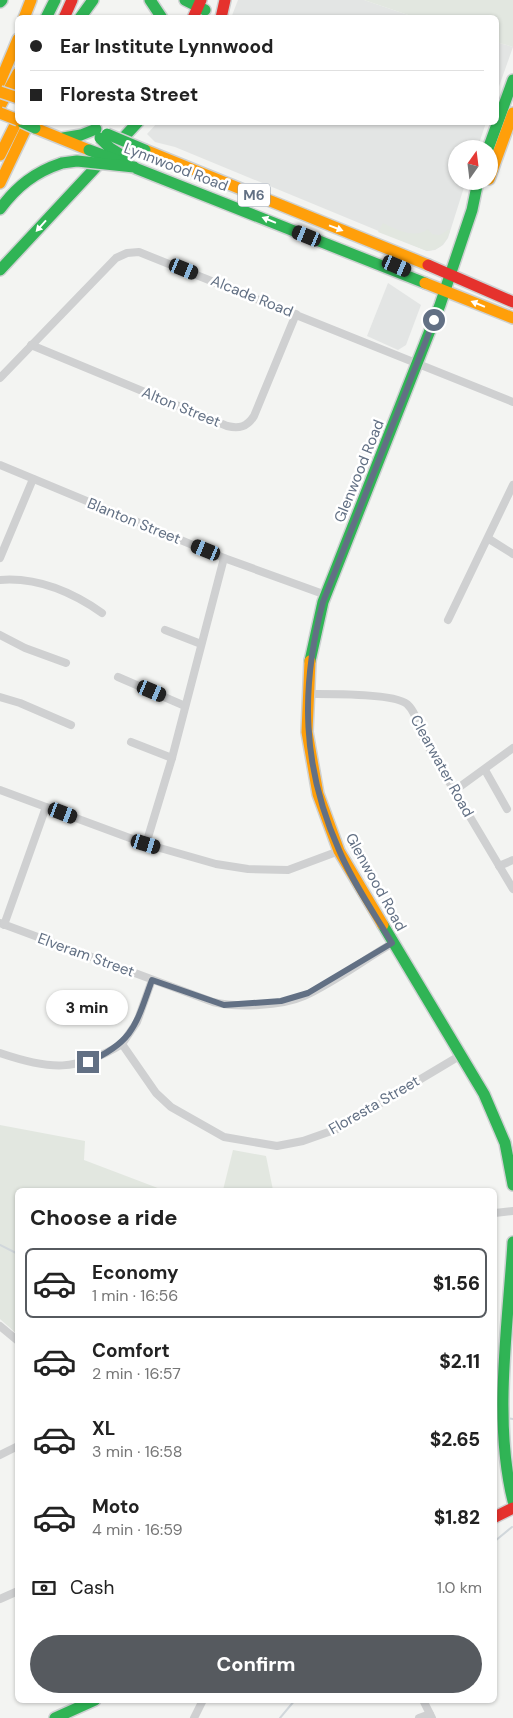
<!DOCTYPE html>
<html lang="en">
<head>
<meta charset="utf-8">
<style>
	:root { --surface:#fff; --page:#f6f6f6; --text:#222; --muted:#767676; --line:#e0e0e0; --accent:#565a5f }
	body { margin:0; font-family:"DM Sans",sans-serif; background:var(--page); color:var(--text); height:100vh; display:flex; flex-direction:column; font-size:19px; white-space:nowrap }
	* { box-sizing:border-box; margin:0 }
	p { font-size:16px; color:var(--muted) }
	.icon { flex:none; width:28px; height:28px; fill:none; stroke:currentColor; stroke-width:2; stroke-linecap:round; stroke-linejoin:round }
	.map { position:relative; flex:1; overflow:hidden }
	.details { position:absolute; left:15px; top:1188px; width:482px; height:515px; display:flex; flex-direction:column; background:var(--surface); border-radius:8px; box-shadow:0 1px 4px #0004 }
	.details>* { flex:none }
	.top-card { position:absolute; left:15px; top:15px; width:484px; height:110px; border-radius:8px; box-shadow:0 1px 4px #0004; display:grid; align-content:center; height:110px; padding:0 15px; background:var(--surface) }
	.needle { width:32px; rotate:14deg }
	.buttons { position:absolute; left:448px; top:140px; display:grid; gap:10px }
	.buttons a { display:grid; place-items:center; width:50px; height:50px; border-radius:50%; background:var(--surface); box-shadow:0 1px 4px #0004; font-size:25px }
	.end { position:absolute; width:22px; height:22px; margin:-11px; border:6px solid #627084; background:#fff; box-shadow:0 0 0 2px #fff }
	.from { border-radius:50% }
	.bubble { position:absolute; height:35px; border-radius:18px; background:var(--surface); box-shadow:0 1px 4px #0004; font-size:16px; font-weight:800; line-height:35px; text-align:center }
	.car { position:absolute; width:15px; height:30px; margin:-15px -8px; border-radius:6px; box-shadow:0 0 4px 1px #0007; background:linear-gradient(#222 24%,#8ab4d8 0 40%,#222 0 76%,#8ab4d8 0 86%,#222 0) }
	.top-card b { display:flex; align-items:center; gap:18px; height:48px; font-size:19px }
	.top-card b+b { border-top:1px solid var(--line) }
	.top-card i { width:12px; height:12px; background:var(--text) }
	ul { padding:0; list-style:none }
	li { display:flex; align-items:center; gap:15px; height:70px; margin:0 10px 8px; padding:0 5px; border:2px solid transparent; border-radius:8px }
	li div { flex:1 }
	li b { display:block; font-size:19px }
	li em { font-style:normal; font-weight:800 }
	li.active { border-color:var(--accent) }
	li>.icon { width:45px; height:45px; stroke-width:1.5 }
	h2 { padding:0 15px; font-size:22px; line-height:60px }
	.pay { display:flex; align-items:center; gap:12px; height:55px; padding:0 15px; font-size:19px }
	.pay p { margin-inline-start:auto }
	.action { display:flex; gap:10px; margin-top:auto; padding:10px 15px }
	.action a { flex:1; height:58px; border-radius:30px; background:var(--accent); color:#fff; font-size:20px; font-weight:800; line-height:58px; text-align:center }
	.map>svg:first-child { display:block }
</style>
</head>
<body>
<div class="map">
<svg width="513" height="1718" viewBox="0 0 513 1718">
	<rect width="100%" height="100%" fill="#f3f4f2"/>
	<g fill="#e3e5e4">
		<path d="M 238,0 L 364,0 L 414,17 L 231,18 Z"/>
		<path d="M 496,42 L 513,47 L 496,95 Z"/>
		<path d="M 158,122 L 486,123 L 477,149 L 456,149 L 456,181 L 466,181 L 448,238 L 443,245 L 435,250 L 427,251 L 175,147 L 155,142 L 147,134 Z"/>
		<path d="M 388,283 L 421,305 L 406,345 L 398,350 L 367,336 Z"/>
	</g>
	<g fill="#e2e7e0">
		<path d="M 364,0 L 513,0 L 513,47 L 496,42 L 496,18 L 414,17 Z"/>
		<path d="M 383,223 C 397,230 415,239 428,229 L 432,234 L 440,235 L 449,229 L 450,231 C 446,243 440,250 427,251 L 378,232 Z"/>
		<path d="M 0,1125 L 85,1141 L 84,1160 L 163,1190 L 18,1190 L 17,1334 L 0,1319 Z"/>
		<path d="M 233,1150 L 266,1156 L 273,1190 L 223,1190 Z"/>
	</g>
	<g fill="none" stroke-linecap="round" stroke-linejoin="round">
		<g stroke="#d1d7db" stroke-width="2">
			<path d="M 0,1245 L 18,1254"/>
			<path d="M 507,1418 L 513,1419"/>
			<path d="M 495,1541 L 512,1527"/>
			<path d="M 280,1718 L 295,1700"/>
		</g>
		<defs>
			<g id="fast">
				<path d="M 150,0 L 162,18"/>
				<path d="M 185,0 L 205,10"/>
				<path d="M 0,2 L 2,0"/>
				<path d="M 46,18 L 55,0"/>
				<path d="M 80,18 L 93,0"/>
				<path d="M 63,138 L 81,135 L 96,129"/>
				<path d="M 488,149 L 513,80"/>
				<path d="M 135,168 L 425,283"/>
				<path d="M 0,209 C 17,186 35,172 62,163"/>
				<path d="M 0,270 L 138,122"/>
				<path d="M 310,661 L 323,602 L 440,305 L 472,210 L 478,181"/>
				<path d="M 383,925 L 484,1094 L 505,1143 L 513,1185"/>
				<path d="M 513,1242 C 508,1325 493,1421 513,1501"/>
				<path d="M 55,1718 L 95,1700"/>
			</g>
			<g id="slow">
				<path d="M 24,18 L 31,0"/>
				<path d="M 0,82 L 18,39"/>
				<path d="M 0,106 L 18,73"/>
				<path d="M 35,128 L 89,150"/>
				<path d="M 145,150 L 428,265"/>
				<path d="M 0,155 L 18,119"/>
				<path d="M 489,179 L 513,113"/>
				<path d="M 0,183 L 29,122"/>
				<path d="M 425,283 L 513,318"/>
				<path d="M 310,661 L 307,732 L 318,794 L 339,851 L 383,925"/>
			</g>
			<g id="jam">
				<path d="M 64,18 L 72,0"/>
				<path d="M 193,18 L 201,0"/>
				<path d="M 221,18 L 225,0"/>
				<path d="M 428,265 L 513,302"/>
				<path d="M 495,1517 L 513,1508"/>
			</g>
		</defs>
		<use href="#fast" stroke="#ced1d2" stroke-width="14"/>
		<use href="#slow" stroke="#ced1d2" stroke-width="14"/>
		<use href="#jam" stroke="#ced1d2" stroke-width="14"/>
		<g stroke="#cfd0d1" stroke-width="8">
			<path d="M 31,345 L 227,426 C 239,429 247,427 254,416 L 296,314"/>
			<path d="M 0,378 L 116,258 L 127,253 L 139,252 L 513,402"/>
			<path d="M 0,465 L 224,558 L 326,595"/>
			<path d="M 489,539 L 513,554"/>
			<path d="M 0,558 L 33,479"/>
			<path d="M 0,580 C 37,577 72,592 102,613"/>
			<path d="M 448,620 L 513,485"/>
			<path d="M 165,630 L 201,644"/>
			<path d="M 0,635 L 25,648 L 66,663"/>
			<path d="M 118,677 L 185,706"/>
			<path d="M 308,694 C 327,694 394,693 407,704 C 416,712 419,727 423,738 L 513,889"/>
			<path d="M 0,697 L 20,703 L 71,725"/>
			<path d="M 131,742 L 172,758"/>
			<path d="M 485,770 L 507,809"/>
			<path d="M 0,790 L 146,844 L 216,864 L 248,869 L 288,870 L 339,851"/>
			<path d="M 454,791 L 513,748"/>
			<path d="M 146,844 L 172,758 L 224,558"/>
			<path d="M 499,866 L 513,860"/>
			<path d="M 0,923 L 213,1002 C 237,1008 281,1006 304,996 C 335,982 363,960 393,943"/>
			<path d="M 4,925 L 46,807"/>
			<path d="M 122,1044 L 137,1022 L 152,980"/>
			<path d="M 0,1053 C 50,1070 76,1072 122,1044 L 156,1093 L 171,1107 L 224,1137 L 277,1146 L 303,1141 L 337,1129 L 461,1055"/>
			<path d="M 495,1213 L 513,1211"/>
			<path d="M 0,1326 L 18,1341"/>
			<path d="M 0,1455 L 18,1446"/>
			<path d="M 0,1599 L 18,1591"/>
			<path d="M 423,1700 L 432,1718"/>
			<path d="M 194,1718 L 203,1700"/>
			<path d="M 419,1718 L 430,1714"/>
		</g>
		<use href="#fast" stroke="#30b455" stroke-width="11"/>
		<use href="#slow" stroke="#ff9f0a" stroke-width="11"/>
		<use href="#jam" stroke="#e5322d" stroke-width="11"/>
		<defs>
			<g id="fast-bridge">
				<path d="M 22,122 L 35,128"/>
				<path d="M 107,134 L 145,150"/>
				<path d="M 100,138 L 110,148 L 126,158"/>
				<path d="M 89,150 L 124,163"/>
				<path d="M 62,163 L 77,161 L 134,167"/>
			</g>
			<g id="slow-bridge">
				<path d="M 0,92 L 18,98"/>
				<path d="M 0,113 L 18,120"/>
			</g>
		</defs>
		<use href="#fast-bridge" stroke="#ced0d1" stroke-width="14" stroke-linecap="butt"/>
		<use href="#slow-bridge" stroke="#ced0d1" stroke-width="14" stroke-linecap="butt"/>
		<use href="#fast-bridge" stroke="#30b455" stroke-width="11"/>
		<use href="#slow-bridge" stroke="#ff9f0a" stroke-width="11"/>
	</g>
	<defs><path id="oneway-solid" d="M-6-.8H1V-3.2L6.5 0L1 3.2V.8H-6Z" transform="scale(1.25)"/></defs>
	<g fill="#fff">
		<use href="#oneway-solid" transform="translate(269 220) rotate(-158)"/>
		<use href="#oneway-solid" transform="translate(41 226) rotate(132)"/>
		<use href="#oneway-solid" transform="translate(336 228) rotate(21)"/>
		<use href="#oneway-solid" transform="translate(478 304) rotate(-158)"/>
	</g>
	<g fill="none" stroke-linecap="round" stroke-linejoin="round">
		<path stroke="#627084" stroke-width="6" d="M 88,1062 C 134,1042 136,1024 152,980 L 224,1005 L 281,1001 L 308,993 L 392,943 C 374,913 353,883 339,850 C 302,767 300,689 323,602 L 434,320"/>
	</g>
	<g text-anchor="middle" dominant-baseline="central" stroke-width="5" stroke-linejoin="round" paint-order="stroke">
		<rect fill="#fff" stroke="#919ba9" stroke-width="1" x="238" y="183.5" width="32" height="23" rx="4"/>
		<g font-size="14" font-weight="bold" fill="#627084">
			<text x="254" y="195">M6</text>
		</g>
		<g font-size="15" fill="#627084" stroke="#fff">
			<text transform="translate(176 167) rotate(21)">Lynnwood Road</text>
			<text transform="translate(252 296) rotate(22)">Alcade Road</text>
			<text transform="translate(181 407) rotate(22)">Alton Street</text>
			<text transform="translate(359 471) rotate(-68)">Glenwood Road</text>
			<text transform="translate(134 521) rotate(22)">Blanton Street</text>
			<text transform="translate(442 766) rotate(61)">Clearwater Road</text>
			<text transform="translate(376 882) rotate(61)">Glenwood Road</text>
			<text transform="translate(86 955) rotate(20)">Elveram Street</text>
			<text transform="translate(374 1105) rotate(-30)">Floresta Street</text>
		</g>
	</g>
</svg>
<div class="buttons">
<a><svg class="needle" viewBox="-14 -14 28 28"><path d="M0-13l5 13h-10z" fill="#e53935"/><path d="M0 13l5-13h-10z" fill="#767676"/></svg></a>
</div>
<i class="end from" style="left:434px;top:320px"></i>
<i class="end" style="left:88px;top:1062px"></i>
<div class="bubble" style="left:46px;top:990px;width:82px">3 min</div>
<i class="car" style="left:307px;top:236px;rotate:292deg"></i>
<i class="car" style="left:397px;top:266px;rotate:113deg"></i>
<i class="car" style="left:184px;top:269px;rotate:112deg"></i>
<i class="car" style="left:206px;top:550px;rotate:292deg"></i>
<i class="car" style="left:152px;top:691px;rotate:113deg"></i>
<i class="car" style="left:63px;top:813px;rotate:111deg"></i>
<i class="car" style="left:146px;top:844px;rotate:107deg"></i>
<div class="top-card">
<b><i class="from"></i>Ear Institute Lynnwood</b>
<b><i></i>Floresta Street</b>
</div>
<section class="details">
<h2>Choose a ride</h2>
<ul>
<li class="active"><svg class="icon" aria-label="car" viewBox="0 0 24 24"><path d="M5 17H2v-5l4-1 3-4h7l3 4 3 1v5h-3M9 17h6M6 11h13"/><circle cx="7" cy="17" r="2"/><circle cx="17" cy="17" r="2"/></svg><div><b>Economy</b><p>1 min · 16:56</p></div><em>$1.56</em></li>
<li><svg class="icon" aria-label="car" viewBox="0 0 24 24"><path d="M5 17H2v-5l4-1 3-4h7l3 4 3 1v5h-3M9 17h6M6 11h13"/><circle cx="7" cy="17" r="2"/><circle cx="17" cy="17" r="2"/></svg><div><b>Comfort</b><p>2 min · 16:57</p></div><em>$2.11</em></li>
<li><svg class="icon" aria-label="car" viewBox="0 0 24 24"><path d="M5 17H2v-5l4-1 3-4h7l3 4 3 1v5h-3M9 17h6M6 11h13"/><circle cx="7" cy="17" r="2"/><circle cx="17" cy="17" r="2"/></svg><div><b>XL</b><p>3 min · 16:58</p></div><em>$2.65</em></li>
<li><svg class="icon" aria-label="car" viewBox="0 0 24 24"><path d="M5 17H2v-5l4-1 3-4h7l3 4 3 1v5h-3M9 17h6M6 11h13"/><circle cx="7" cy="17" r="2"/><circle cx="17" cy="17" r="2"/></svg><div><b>Moto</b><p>4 min · 16:59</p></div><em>$1.82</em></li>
</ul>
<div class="pay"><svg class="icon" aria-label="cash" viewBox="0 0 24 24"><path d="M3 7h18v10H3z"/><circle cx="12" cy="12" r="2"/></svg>Cash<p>1.0 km</p></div>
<div class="action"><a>Confirm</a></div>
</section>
</div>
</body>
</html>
